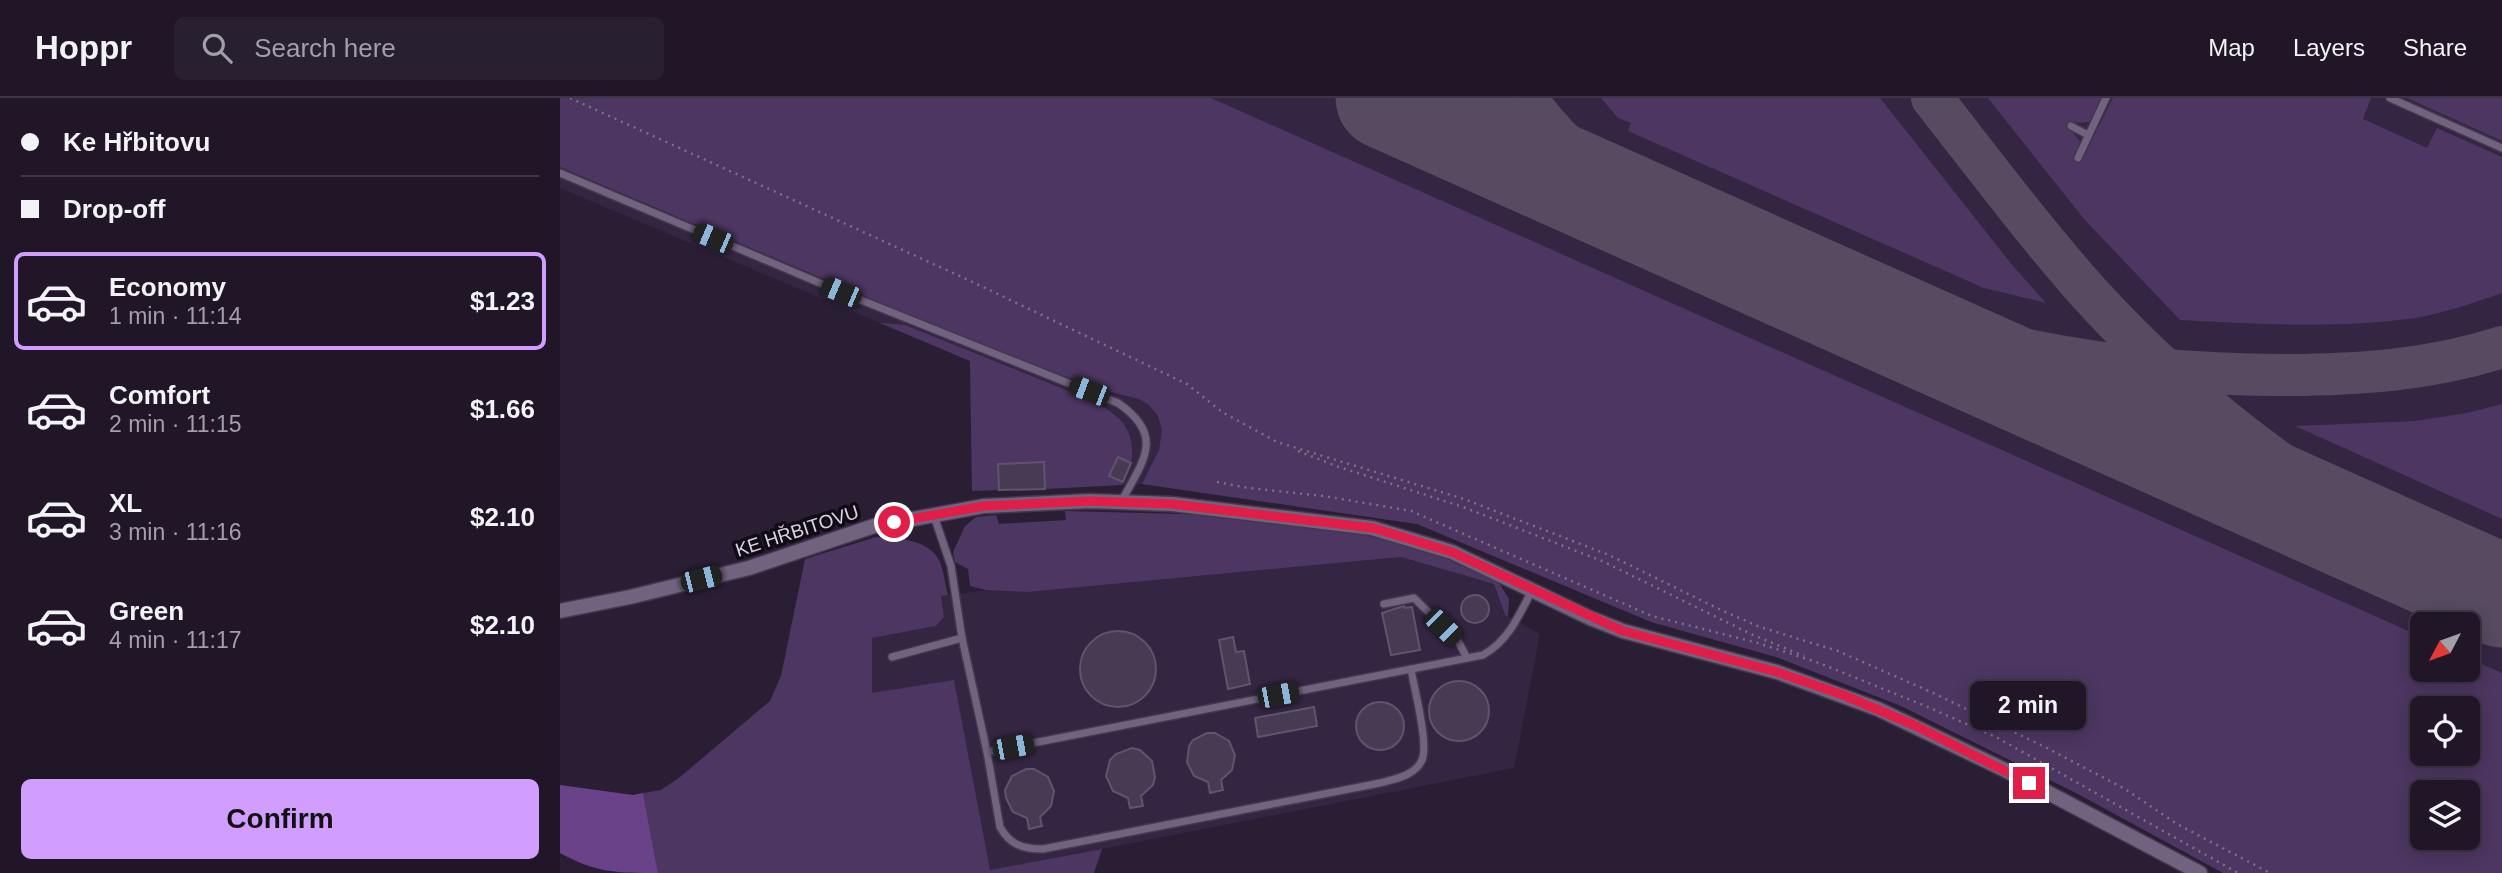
<!DOCTYPE html>
<html lang="en">
<head>
<meta charset="utf-8">
<style>
	:root { --surface:#201628; --page:#281f30; --text:#f1f3f6; --muted:#a29fa8; --line:#3d3545; --accent:#d19dfe }
	body { margin:0; font-family:Helvetica,sans-serif; background:var(--page); color:var(--text); height:100vh; display:flex; flex-direction:column; font-size:26px; white-space:nowrap }
	* { box-sizing:border-box; margin:0 }
	p { font-size:23px; color:var(--muted) }
	.icon { flex:none; width:38px; height:38px; fill:none; stroke:currentColor; stroke-width:2; stroke-linecap:round; stroke-linejoin:round }
	.map { position:relative; flex:1; overflow:hidden }
	.sheet { display:flex; flex-direction:column; background:var(--surface); width:560px }
	.sheet>* { flex:none }
	.hud { display:grid; align-content:center; height:154px; padding:0 21px; background:var(--surface) }
	.needle { width:46px; rotate:229deg }
	.tools { position:absolute; left:1850px; top:514px; display:grid; gap:14px }
	.tools a { display:grid; place-items:center; width:70px; height:70px; border-radius:10px; background:var(--surface); box-shadow:0 4px 18px #0003,0 0 0 2px var(--line); font-size:35px }
	.end { position:absolute; width:32px; height:32px; margin:-16px; border:9px solid #e11d48; background:#fff; box-shadow:0 0 0 4px #fff }
	.from { border-radius:50% }
	.bubble { position:absolute; height:49px; border-radius:10px; background:var(--surface); box-shadow:0 4px 18px #0003,0 0 0 2px var(--line); font-size:23px; font-weight:800; line-height:49px; text-align:center }
	.car { position:absolute; width:21px; height:42px; margin:-21px -10px; border-radius:9px; box-shadow:0 0 5px 2px #0007; background:linear-gradient(#222 24%,#8ab4d8 0 40%,#222 0 76%,#8ab4d8 0 86%,#222 0) }
	.hud b { display:flex; align-items:center; gap:24px; height:66px; font-size:26px }
	.hud b+b { border-top:2px solid var(--line) }
	.hud i { width:18px; height:18px; background:var(--text) }
	ul { padding:0; list-style:none }
	li { display:flex; align-items:center; gap:21px; height:98px; margin:0 14px 10px; padding:0 7px; border:4px solid transparent; border-radius:10px }
	li div { flex:1 }
	li b { display:block; font-size:26px }
	li em { font-style:normal; font-weight:800 }
	li.selected { border-color:var(--accent) }
	li>.icon { width:63px; height:63px; stroke-width:1.5 }
	.button { display:flex; gap:14px; margin-top:auto; padding:14px 21px }
	.button a { flex:1; height:80px; border-radius:10px; background:var(--accent); color:#111; font-size:28px; font-weight:800; line-height:80px; text-align:center }
	header { display:flex; align-items:center; gap:42px; box-sizing:border-box; height:98px; padding:0 35px; background:var(--surface); border-bottom:2px solid var(--line) }
	header strong { font-size:33px }
	nav { display:flex; gap:38px; margin-inline-start:auto; font-size:24px }
	.search { width:490px; height:63px; background:var(--page); display:flex; align-items:center; gap:18px; box-sizing:border-box; padding:0 24px; border-radius:10px; color:var(--muted); font-size:26px }
	main { display:flex; flex:1; min-height:0 }
	.map>svg:first-child { display:block }
</style>
</head>
<body>
<header>
<strong>Hoppr</strong>
<div class="search"><svg class="icon" aria-label="search" viewBox="0 0 24 24"><circle cx="10" cy="10" r="6"/><path d="M15 15l6 6"/></svg>Search here</div>
<nav><a>Map</a><a>Layers</a><a>Share</a></nav>
</header>
<main>
<section class="sheet">
<div class="hud">
<b><i class="from"></i>Ke Hřbitovu</b>
<b><i></i>Drop-off</b>
</div>
<ul>
<li class="selected"><svg class="icon" aria-label="car" viewBox="0 0 24 24"><path d="M5 17H2v-5l4-1 3-4h7l3 4 3 1v5h-3M9 17h6M6 11h13"/><circle cx="7" cy="17" r="2"/><circle cx="17" cy="17" r="2"/></svg><div><b>Economy</b><p>1 min · 11:14</p></div><em>$1.23</em></li>
<li><svg class="icon" aria-label="car" viewBox="0 0 24 24"><path d="M5 17H2v-5l4-1 3-4h7l3 4 3 1v5h-3M9 17h6M6 11h13"/><circle cx="7" cy="17" r="2"/><circle cx="17" cy="17" r="2"/></svg><div><b>Comfort</b><p>2 min · 11:15</p></div><em>$1.66</em></li>
<li><svg class="icon" aria-label="car" viewBox="0 0 24 24"><path d="M5 17H2v-5l4-1 3-4h7l3 4 3 1v5h-3M9 17h6M6 11h13"/><circle cx="7" cy="17" r="2"/><circle cx="17" cy="17" r="2"/></svg><div><b>XL</b><p>3 min · 11:16</p></div><em>$2.10</em></li>
<li><svg class="icon" aria-label="car" viewBox="0 0 24 24"><path d="M5 17H2v-5l4-1 3-4h7l3 4 3 1v5h-3M9 17h6M6 11h13"/><circle cx="7" cy="17" r="2"/><circle cx="17" cy="17" r="2"/></svg><div><b>Green</b><p>4 min · 11:17</p></div><em>$2.10</em></li>
</ul>
<div class="button"><a>Confirm</a></div>
</section>
<div class="map">
<svg width="1942" height="775" viewBox="0 0 1942 775">
	<rect width="100%" height="100%" fill="#2a1e35"/>
	<g fill="#342642" fill-rule="evenodd">
		<path d="M 0,0 L 1942,0 L 1942,775 L 1663,775 L 1518,696 L 1341,608 L 1216,559 L 1091,524 L 857,426 L 582,386 L 412,393 L 410,263 L 0,90 ZM 1862,527 L 1908,527 L 1908,572 L 1862,572 ZM 1862,611 L 1908,611 L 1908,656 L 1862,656 ZM 1862,695 L 1908,695 L 1908,740 L 1862,740 Z"/>
		<path d="M 841,459 L 934,486 L 945,517 L 980,536 L 954,670 L 430,773 L 312,595 L 312,540 L 376,528 L 384,519 L 381,498 L 437,491 L 468,494 Z"/>
	</g>
	<g fill="#4d3661" fill-rule="evenodd">
		<path d="M 0,0 L 651,0 L 1862,539 L 1862,572 L 1908,572 L 1908,560 L 1942,575 L 1942,775 L 1663,775 L 1518,696 L 1341,608 L 1216,559 L 1091,524 L 857,426 L 582,386 L 599,352 L 602,332 L 598,318 L 589,307 L 579,301 L 536,290 L 413,244 L 0,69 ZM 1862,611 L 1908,611 L 1908,656 L 1862,656 ZM 1862,695 L 1908,695 L 1908,740 L 1862,740 Z"/>
		<path d="M 1041,0 L 1320,0 L 1453,168 L 1486,205 L 1424,190 L 1068,33 L 1071,25 L 1058,20 Z"/>
		<path d="M 1428,0 L 1543,0 L 1531,24 L 1511,25 L 1508,29 L 1520,43 L 1515,60 L 1522,62 L 1553,0 L 1811,0 L 1803,21 L 1867,50 L 1877,30 L 1942,59 L 1942,195 C 1913,205 1884,215 1855,220 C 1777,231 1698,226 1620,222 L 1524,121 Z"/>
		<path d="M 1847,0 L 1942,0 L 1942,43 Z"/>
		<path d="M 320,225 L 345,227 L 521,298 C 552,312 578,326 571,365 L 558,359 L 549,378 L 563,384 L 562,387 L 485,391 L 484,364 L 439,366 L 439,392 L 412,393 L 410,263 Z"/>
		<path d="M 1942,306 L 1942,421 L 1735,328 L 1855,323 L 1907,315 Z"/>
		<path d="M 505,413 L 661,417 L 796,435 L 877,455 L 939,485 L 949,501 L 948,519 L 945,517 L 934,486 L 841,459 L 468,494 L 426,492 L 410,488 L 408,471 L 395,464 L 393,454 L 405,428 L 416,419 L 436,417 L 439,426 L 506,422 Z"/>
		<path d="M 316,439 C 338,441 369,440 380,464 C 384,474 385,487 388,497 L 381,498 L 384,519 L 376,528 L 312,540 L 312,595 L 394,582 L 430,772 L 542,751 L 534,775 L 98,775 L 83,695 L 101,692 L 120,679 L 210,603 L 221,578 L 245,461 Z"/>
	</g>
	<path fill="#6a428a" d="M 0,687 L 73,697 L 83,695 L 98,775 C 57,775 36,775 0,755 Z"/>
	<g fill="none" stroke-linecap="round" stroke-linejoin="round">
		<g stroke="#564b60" stroke-width="42">
			<path d="M 966,0 C 1025,84 1113,128 1205,167 C 1377,242 1535,277 1723,277 C 1797,277 1871,272 1942,249"/>
			<path d="M 1372,0 C 1423,65 1473,132 1528,194 C 1643,321 1787,423 1942,495"/>
		</g>
		<path stroke="#564b60" stroke-width="103" d="M 827,0 L 1942,498"/>
	</g>
	<g fill="#473a53" stroke="#60536d" stroke-width="2">
		<path d="M 558,359 L 571,365 L 563,384 L 549,378 Z"/>
		<path d="M 484,364 L 485,391 L 439,392 L 438,366 Z"/>
		<circle cx="915" cy="511" r="14"/>
		<path d="M 844,508 L 845,510 L 852,509 L 860,552 L 831,557 L 822,515 Z"/>
		<circle cx="558" cy="571" r="38"/>
		<path d="M 673,539 L 676,554 L 684,553 L 690,586 L 668,591 L 659,542 Z"/>
		<circle cx="899" cy="613" r="30"/>
		<circle cx="820" cy="628" r="24"/>
		<path d="M 754,609 L 757,628 L 698,639 L 695,620 Z"/>
		<path d="M 647,635 L 655,635 L 669,643 L 675,657 L 672,672 L 661,682 L 663,692 L 650,695 L 648,684 L 634,678 L 627,664 L 629,648 L 633,642 Z"/>
		<path d="M 572,650 L 580,652 L 592,663 L 595,679 L 593,687 L 581,698 L 583,708 L 570,710 L 568,700 L 553,693 L 546,678 L 550,662 L 556,656 Z"/>
		<path d="M 466,671 L 474,671 L 488,679 L 494,693 L 491,708 L 480,719 L 482,728 L 469,731 L 467,720 L 453,714 L 446,700 L 445,692 L 452,678 Z"/>
	</g>
	<g fill="none" stroke-linecap="round" stroke-linejoin="round">
		<defs>
			<g id="service">
				<path d="M 1830,0 L 1942,50"/>
				<path d="M 1511,28 L 1528,37"/>
				<path d="M 1518,60 L 1546,0"/>
				<path d="M 0,75 L 281,194 L 558,305 C 606,338 583,363 561,404"/>
				<path d="M 374,418 L 391,468 L 402,540 L 427,654 L 923,557 C 948,543 959,518 972,492"/>
				<path d="M 824,506 L 854,500 L 898,543 L 907,560"/>
				<path d="M 332,559 L 402,540"/>
				<path d="M 427,654 L 440,729 C 450,747 463,751 483,751 L 820,685 C 834,681 855,678 862,662 C 869,646 854,590 851,571"/>
			</g>
			<path id="minor" d="M 0,513 L 70,499 L 189,470 L 314,428 L 424,408 L 530,403 L 612,406 L 812,430 L 892,454 L 1030,520 L 1063,533 L 1217,574 L 1318,611 L 1447,673 L 1640,775"/>
		</defs>
		<use href="#service" stroke="#43384c" stroke-width="10"/>
		<use href="#minor" stroke="#43384c" stroke-width="17"/>
		<g stroke="#7b7285" stroke-width="2.5" stroke-dasharray="2 5" stroke-linecap="butt">
			<path d="M 10,0 L 404,180 L 627,286 L 662,314 L 717,344 L 904,401 L 1049,457 L 1161,512 L 1200,529 L 1278,553 L 1371,594 L 1487,650 L 1565,691 L 1617,726 L 1710,775"/>
			<path d="M 738,353 L 776,368 L 903,409 L 1042,463 L 1193,537 L 1244,558"/>
			<path d="M 657,384 L 688,390 L 764,398 L 851,413 L 1092,518 L 1198,545 L 1259,565 L 1363,607 L 1436,639 L 1678,775"/>
		</g>
		<use href="#service" stroke="#71637f" stroke-width="7"/>
		<use href="#minor" stroke="#71637f" stroke-width="14"/>
	</g>
	<g fill="none" stroke-linecap="round" stroke-linejoin="round">
		<path stroke="#e11d48" stroke-width="9" d="M 334,424 L 424,408 L 530,403 L 612,406 L 813,430 L 892,454 L 1063,533 L 1217,574 L 1283,597 L 1354,627 L 1469,685"/>
	</g>
	<g text-anchor="middle" dominant-baseline="central" stroke-width="7" stroke-linejoin="round" paint-order="stroke">
		<g font-size="19" fill="#dad3e2" stroke="#100b15">
			<text transform="translate(237 433) rotate(-18)">KE HŘBITOVU</text>
		</g>
	</g>
</svg>
<div class="tools">
<a><svg class="needle" viewBox="-14 -14 28 28"><path d="M0-13l5 13h-10z" fill="#e53935"/><path d="M0 13l5-13h-10z" fill="#a29fa8"/></svg></a>
<a><svg class="icon" aria-label="locate" viewBox="0 0 24 24"><circle cx="12" cy="12" r="6"/><path d="M12 2v4M12 18v4M2 12h4M18 12h4"/></svg></a>
<a><svg class="icon" aria-label="layers" viewBox="0 0 24 24"><path d="M12 4l9 5-9 5-9-5zM3 14l9 5 9-5"/></svg></a>
</div>
<i class="end from" style="left:334px;top:424px"></i>
<i class="end" style="left:1469px;top:685px"></i>
<div class="bubble" style="left:1410px;top:583px;width:116px">2 min</div>
<i class="car" style="left:153px;top:140px;rotate:293deg"></i>
<i class="car" style="left:281px;top:194px;rotate:293deg"></i>
<i class="car" style="left:529px;top:293px;rotate:291deg"></i>
<i class="car" style="left:141px;top:481px;rotate:76deg"></i>
<i class="car" style="left:883px;top:529px;rotate:135deg"></i>
<i class="car" style="left:718px;top:597px;rotate:79deg"></i>
<i class="car" style="left:453px;top:649px;rotate:79deg"></i>
</div>
</main>
</body>
</html>
